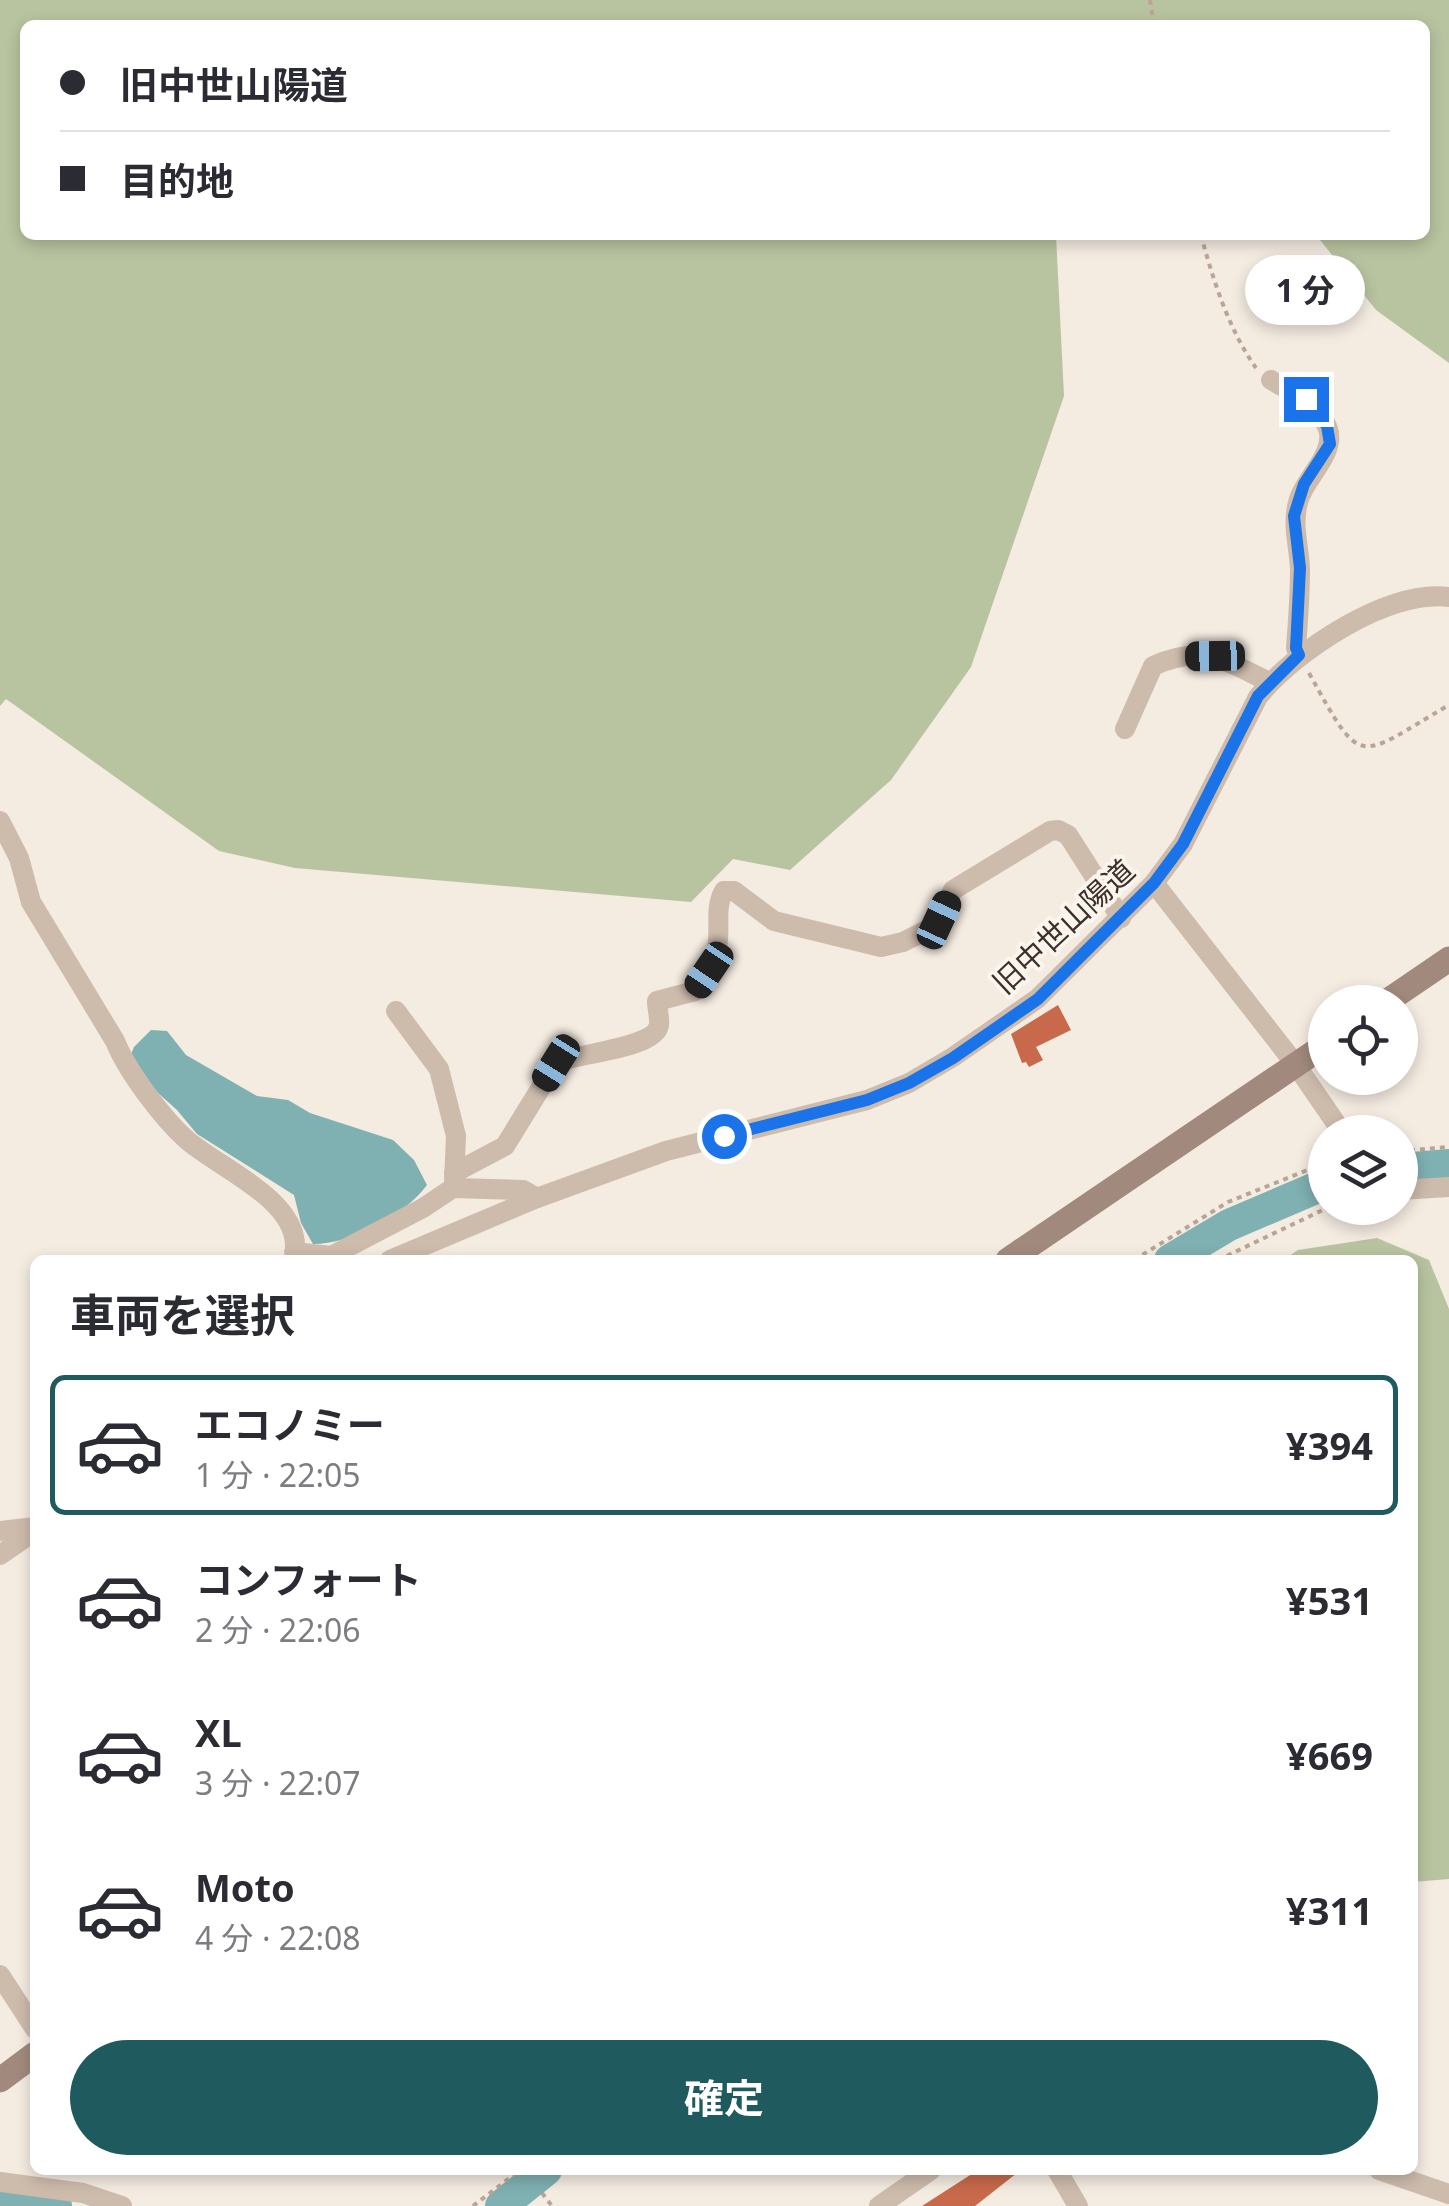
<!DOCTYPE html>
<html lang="ja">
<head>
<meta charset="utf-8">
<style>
	:root { --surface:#fff; --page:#f7f7f7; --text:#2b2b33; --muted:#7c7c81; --line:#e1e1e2; --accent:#1f5a5e }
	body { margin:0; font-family:"Noto Sans","Noto Sans JP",sans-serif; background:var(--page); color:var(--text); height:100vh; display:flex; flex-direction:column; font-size:38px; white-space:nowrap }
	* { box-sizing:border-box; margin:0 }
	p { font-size:32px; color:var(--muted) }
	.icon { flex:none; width:55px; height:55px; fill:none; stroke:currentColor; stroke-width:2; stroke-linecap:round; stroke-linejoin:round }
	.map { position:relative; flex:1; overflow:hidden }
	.drawer { position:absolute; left:30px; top:1255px; width:1388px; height:920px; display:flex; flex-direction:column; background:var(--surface); border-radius:15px; box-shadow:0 5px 15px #0003 }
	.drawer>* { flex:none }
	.top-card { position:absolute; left:20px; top:20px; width:1410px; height:220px; border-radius:15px; box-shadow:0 5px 15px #0003; display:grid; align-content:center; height:220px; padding:0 40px; background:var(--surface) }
	.tools { position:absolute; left:1308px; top:985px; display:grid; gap:20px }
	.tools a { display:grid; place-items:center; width:110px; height:110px; border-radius:50%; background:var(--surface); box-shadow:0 5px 15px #0003; font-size:50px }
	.end { position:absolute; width:45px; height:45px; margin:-22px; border:12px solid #1a73e8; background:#fff; box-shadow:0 0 0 5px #fff }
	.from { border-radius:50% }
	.bubble { position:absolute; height:70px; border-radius:35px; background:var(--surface); box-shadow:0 5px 15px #0003; font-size:32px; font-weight:700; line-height:70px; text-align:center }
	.car { position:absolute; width:30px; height:60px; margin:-30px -15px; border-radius:12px; box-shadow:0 0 8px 2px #0007; background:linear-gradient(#222 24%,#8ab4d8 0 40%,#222 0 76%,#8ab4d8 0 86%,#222 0) }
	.top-card b { display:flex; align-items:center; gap:35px; height:95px; font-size:38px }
	.top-card b+b { border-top:2px solid var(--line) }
	.top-card i { width:25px; height:25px; background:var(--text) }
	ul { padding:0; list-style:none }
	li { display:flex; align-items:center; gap:30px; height:140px; margin:0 20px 15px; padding:0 20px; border:5px solid transparent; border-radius:15px }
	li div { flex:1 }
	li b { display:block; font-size:38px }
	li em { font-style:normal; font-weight:700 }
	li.current { border-color:var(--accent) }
	li>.icon { width:90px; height:90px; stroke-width:1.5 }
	h2 { padding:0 40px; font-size:45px; line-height:120px }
	.primary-button { display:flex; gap:20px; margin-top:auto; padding:20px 40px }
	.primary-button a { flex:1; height:115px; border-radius:60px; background:var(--accent); color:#fff; font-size:40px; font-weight:700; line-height:115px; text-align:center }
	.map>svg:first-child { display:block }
</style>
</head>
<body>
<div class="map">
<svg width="1449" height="2206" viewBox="0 0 1449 2206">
	<rect width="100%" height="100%" fill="#f4ebe1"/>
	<g fill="#b8c4a0">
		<path d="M 0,0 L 1449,0 L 1449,363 L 1376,310 L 1316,235 L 1425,235 L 1425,25 L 25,25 L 25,235 L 1056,235 L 1064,396 L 971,667 L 891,780 L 790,870 L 733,859 L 691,902 L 295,868 L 219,851 L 6,699 L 0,706 Z"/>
		<path d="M 1377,1238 L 1429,1260 L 1449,1309 L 1449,1879 L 1413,1882 L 1412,1260 L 1283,1260 L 1298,1250 Z"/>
	</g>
	<path fill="#7fb0b2" d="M 151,1030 L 167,1031 L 186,1055 L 257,1096 L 288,1100 L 310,1113 L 393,1140 L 414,1160 L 427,1185 C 404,1216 351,1244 313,1244 L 301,1223 L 294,1195 L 197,1134 L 177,1110 L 148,1084 L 129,1059 L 134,1047 Z"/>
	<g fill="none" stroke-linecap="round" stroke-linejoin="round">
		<g stroke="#7fb0b2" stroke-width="32">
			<path d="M 1400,1169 L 1449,1165"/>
			<path d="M 1170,1260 L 1229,1225 L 1325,1184"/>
			<path d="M 0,2201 L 56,2206"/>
			<path d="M 501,2206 L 546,2170"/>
		</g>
	</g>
	<g fill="#c8694b">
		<path d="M 1058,1005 L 1071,1030 L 1036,1047 L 1043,1060 L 1029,1067 L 1026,1062 L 1022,1063 L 1011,1034 Z"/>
		<path d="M 978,2170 L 1021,2170 L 975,2206 L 922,2206 Z"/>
	</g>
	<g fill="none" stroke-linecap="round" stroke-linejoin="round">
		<g stroke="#b9a596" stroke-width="4" stroke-dasharray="5 5" stroke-linecap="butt">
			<path d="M 1150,0 L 1154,25"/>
			<path d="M 1201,235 C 1213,280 1229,330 1256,368"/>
			<path d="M 1309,673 C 1363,771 1356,759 1449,705"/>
			<path d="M 1400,1151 L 1449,1147"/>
			<path d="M 1134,1260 L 1228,1202 L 1325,1163"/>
			<path d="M 1218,1260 L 1327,1208"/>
			<path d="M 542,2193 L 552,2206"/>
			<path d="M 473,2206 L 520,2170"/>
		</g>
		<g stroke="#cdbbac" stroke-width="20">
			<path d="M 1271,380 C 1293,393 1319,402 1328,429 C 1336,453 1306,477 1299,499 C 1291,524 1299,544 1300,569 C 1300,595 1298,622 1296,648 L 1299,655"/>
			<path d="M 1125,729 L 1153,666 C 1202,644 1225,660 1269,682"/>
			<path d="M 0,821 L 19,858 L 31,902 L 115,1041 C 127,1071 163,1119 187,1140 C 217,1166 286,1195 294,1237 C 296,1245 294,1252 296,1260"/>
			<path d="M 1154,883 L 1296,1065 L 1342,1132"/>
			<path d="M 396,1011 L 439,1069 L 456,1136 L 454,1182"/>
			<path d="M 454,1173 L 505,1146 L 556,1063 C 576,1053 655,1049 659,1025 C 660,1017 657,1009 657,1001 L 695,991 C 704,977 713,964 717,947 C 721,929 714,908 724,891 L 734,891 L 774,921 L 881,947 L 903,942 L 929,929 L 939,919 L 953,890 L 1050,831 L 1058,830 L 1068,835 L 1121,918"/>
			<path d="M 1400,1190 L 1449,1187"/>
			<path d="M 294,1252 L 331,1256 L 423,1208 L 453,1188 L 523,1190 L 537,1198"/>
			<path d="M 390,1260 L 537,1198 L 666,1151 L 867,1100 L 909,1083 L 953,1057 L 1037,999 L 1154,883 L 1183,844 L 1258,697 C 1295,651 1388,589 1449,597"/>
			<path d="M 0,1531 L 35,1527"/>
			<path d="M 0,1555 L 35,1531"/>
			<path d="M 0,1975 L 35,2029"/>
			<path d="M 1057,2170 L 1078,2206"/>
			<path d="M 1379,2170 L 1449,2194"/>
			<path d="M 0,2182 L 83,2193 L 122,2206"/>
			<path d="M 879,2206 L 931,2170"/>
		</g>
		<g stroke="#a18a7d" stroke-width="25">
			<path d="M 1386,1002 L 1449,959"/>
			<path d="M 1008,1260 L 1325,1045"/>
			<path d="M 0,2080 L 35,2054"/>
		</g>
	</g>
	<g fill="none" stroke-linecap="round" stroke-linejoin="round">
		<path stroke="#1a73e8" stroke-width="12" d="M 724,1136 L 867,1100 L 909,1083 L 953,1058 L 1038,999 L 1154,883 L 1183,844 L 1258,696 L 1299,655 L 1296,648 L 1300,568 L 1294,516 L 1304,484 L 1330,444 L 1327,426 L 1306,399"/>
	</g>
	<g text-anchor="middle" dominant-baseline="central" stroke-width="8" stroke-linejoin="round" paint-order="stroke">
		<g font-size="30" fill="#3b302b" stroke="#fbf5ee">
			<text transform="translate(1063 926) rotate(-43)">旧中世山陽道</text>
		</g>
	</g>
</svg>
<div class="tools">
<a><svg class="icon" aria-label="locate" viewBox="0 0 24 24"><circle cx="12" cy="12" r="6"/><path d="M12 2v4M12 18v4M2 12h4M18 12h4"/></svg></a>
<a><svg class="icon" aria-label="layers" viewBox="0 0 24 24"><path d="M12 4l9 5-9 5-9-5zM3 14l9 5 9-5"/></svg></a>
</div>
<i class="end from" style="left:724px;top:1136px"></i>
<i class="end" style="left:1306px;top:399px"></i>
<div class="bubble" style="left:1245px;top:255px;width:120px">1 分</div>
<i class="car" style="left:1215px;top:656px;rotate:269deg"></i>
<i class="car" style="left:939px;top:920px;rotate:25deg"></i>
<i class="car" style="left:709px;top:970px;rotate:214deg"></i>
<i class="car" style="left:556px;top:1063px;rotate:212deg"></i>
<div class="top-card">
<b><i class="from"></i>旧中世山陽道</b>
<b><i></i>目的地</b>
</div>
<section class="drawer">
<h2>車両を選択</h2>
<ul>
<li class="current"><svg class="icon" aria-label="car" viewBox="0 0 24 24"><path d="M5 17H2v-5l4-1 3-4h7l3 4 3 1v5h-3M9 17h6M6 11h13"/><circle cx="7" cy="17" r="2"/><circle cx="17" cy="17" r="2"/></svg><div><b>エコノミー</b><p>1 分 · 22:05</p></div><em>¥394</em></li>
<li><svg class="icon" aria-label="car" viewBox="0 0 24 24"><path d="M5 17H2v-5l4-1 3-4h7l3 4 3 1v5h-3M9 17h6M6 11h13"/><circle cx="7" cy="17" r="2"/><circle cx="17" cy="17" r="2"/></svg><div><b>コンフォート</b><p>2 分 · 22:06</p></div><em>¥531</em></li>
<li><svg class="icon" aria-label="car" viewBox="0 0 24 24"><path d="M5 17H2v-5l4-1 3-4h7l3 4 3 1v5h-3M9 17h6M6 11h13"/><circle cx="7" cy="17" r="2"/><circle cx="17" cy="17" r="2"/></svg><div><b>XL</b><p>3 分 · 22:07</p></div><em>¥669</em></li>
<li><svg class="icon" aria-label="car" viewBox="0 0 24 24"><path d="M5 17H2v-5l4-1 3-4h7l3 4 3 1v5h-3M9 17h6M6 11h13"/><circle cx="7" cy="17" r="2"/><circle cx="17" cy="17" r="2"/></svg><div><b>Moto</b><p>4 分 · 22:08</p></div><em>¥311</em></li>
</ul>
<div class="primary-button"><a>確定</a></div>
</section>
</div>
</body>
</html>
